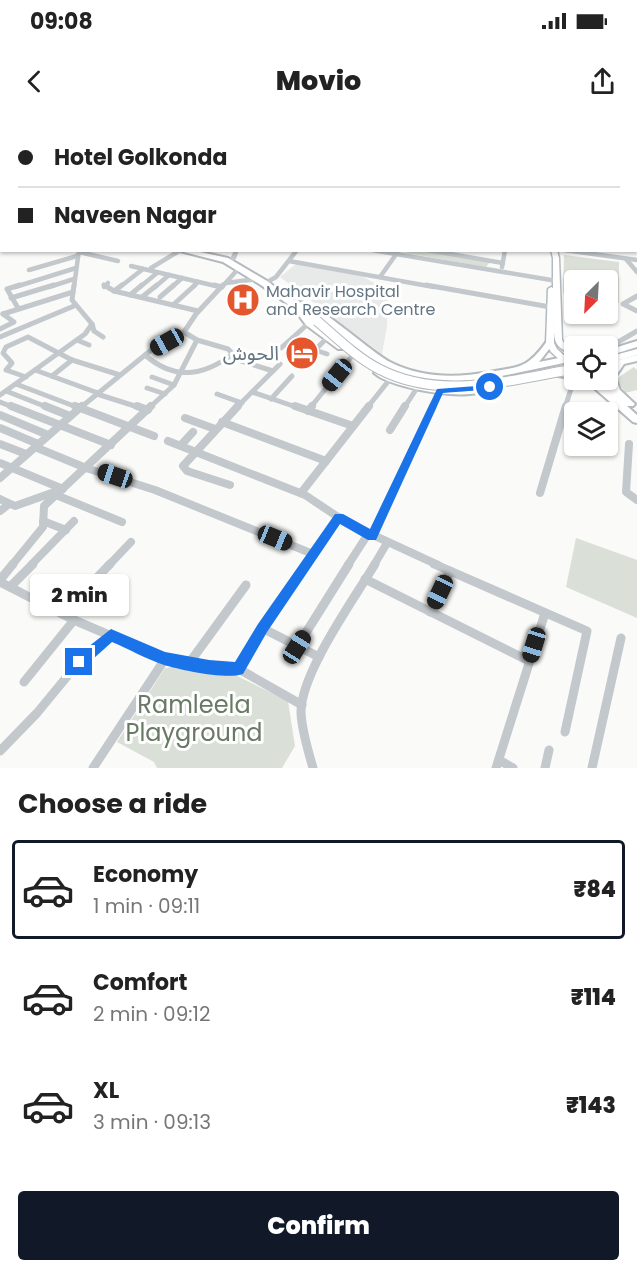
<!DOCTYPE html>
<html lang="en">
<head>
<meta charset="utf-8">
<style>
	:root { --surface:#fff; --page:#f6f6f6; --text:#222; --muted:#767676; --line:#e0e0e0; --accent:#111827 }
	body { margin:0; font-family:Poppins,"Noto Sans Arabic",sans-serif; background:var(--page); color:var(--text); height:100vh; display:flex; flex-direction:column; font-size:22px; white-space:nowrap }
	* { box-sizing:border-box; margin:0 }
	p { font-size:20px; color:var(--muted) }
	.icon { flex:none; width:33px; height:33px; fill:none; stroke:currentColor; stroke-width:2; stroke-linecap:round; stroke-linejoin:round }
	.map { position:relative; height:648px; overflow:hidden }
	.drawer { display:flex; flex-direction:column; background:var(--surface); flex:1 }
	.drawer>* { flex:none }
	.top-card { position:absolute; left:0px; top:0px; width:638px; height:132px; box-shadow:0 2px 4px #0004; display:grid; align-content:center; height:132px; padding:0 18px; background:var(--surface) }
	.needle { width:39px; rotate:204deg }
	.tools { position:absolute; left:564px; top:150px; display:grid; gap:12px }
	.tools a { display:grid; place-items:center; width:54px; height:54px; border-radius:6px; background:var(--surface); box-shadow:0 2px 4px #0004; font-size:30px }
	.end { position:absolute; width:27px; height:27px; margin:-14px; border:8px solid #1a73e8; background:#fff; box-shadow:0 0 0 3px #fff }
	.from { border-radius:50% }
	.bubble { position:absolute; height:42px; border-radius:6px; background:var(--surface); box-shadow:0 2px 4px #0004; font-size:20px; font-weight:800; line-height:42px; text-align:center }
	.car { position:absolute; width:18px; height:36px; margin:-18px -9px; border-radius:8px; box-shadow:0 0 4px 2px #0007; background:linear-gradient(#222 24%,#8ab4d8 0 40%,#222 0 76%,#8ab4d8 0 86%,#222 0) }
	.top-card b { display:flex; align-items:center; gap:21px; height:57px; font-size:22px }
	.top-card b+b { border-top:2px solid var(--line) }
	.top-card i { width:15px; height:15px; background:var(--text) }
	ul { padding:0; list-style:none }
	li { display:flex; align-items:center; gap:18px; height:99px; margin:0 12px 9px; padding:0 6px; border:3px solid transparent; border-radius:6px }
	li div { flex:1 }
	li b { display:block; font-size:22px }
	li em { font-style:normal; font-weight:800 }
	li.on { border-color:var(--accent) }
	li>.icon { width:54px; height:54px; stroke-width:1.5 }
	h2 { padding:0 18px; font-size:27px; line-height:72px }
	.action { display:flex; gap:12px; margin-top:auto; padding:12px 18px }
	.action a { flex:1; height:69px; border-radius:6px; background:var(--accent); color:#fff; font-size:24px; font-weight:800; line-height:69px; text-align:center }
	.status { display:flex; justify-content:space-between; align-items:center; height:42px; padding:0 30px; background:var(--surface); direction:ltr }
	.status svg { height:16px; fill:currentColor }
	header { display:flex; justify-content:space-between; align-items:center; height:78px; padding:0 18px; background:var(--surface); font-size:27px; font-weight:800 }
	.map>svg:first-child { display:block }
</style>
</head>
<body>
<div class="status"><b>09:08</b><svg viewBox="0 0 49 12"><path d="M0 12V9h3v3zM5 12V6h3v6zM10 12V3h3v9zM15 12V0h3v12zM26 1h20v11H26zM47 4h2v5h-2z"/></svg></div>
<header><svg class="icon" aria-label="back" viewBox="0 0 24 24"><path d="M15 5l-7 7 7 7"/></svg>Movio<svg class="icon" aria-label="share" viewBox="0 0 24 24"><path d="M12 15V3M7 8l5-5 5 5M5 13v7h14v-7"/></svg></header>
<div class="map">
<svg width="637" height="648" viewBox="0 0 637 648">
	<rect width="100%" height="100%" fill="#fafaf8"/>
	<path fill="#e8e9e9" d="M 296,144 L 362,156 L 388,171 L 387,206 L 382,234 L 280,157 Z"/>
	<g fill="#dadfd7">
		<path d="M 408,131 L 423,131 L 490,142 L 486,147 L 406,133 Z"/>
		<path d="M 564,135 L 619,142 L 619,183 L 608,180 L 608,160 L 574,160 L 574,175 L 563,173 Z"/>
		<path d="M 634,247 L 637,250 L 637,270 L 625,273 L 616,259 Z"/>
		<path d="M 576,418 L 637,440 L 637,498 L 566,467 Z"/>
		<path d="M 183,545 L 235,555 L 288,581 L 295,626 L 282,648 L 157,648 L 154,642 L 117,622 L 165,548 Z"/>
	</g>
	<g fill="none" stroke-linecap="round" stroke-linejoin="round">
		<defs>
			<g id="secondary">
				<path d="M 145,0 L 150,0 L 143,2 Z"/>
				<path d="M 499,0 L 503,0 L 505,2 L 500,2 Z"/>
				<path d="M 0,82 L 2,83 L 2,86 L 0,86 Z"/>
				<path d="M 551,130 L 557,130 L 559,138 L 562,220 L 566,226 L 574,230 L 574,234 C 552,228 554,219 554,198 L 554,223 L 557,229 L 569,240 L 565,242 L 562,242 L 551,232 L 546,223 L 548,169 L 551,167 L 553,168 L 553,138 Z"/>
			</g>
			<g id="primary">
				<path d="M 298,182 C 317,181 369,231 390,242 C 421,258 456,258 489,252 C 520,247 528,248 547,221 L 550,220 L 554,223 L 539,242 L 574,235 L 574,241 C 509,253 438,279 376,242 C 350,226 328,203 301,187 L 312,201 L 345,227 L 344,229 L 338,229 L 306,205 L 292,186 Z"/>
				<path d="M 637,221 L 637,227 L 608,236 L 608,230 Z"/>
				<path d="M 637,235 L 637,241 L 624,244 L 615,257 L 620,270 L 635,284 L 633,286 L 627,286 L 637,295 L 637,303 L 633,302 L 585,260 L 595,260 L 597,261 L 597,260 L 608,260 L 608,254 L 613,246 L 609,244 L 611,242 Z"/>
				<path d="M 379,250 L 408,261 L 431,266 L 458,267 L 486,265 L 491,268 C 472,283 392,269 374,253 Z"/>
				<path d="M 561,251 L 574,253 L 574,259 L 558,256 L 556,254 L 558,252 Z"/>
			</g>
			<g id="trunk">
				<path d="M 2,90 L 2,94 L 0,95 L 0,91 Z"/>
				<path d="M 176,130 L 191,130 L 228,138 L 267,161 L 321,201 L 320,203 L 314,203 L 261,165 L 223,142 Z"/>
				<path d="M 637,229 L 637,235 L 608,243 L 608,237 Z"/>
			</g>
		</defs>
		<use href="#secondary" stroke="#b3babf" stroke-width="3"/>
		<use href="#primary" stroke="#b5babe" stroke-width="4"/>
		<use href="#trunk" stroke="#b4b9bd" stroke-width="4"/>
		<g stroke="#c3c8cc" stroke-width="3">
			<path d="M 118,0 L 126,2"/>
			<path d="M 271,0 L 279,1"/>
			<path d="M 313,0 L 320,2"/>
			<path d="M 356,0 L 420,1"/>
			<path d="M 548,0 L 556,0"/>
			<path d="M 576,0 L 578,2"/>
			<path d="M 601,0 L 603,2"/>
			<path d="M 620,0 L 622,2"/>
			<path d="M 15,1 L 28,1"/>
			<path d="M 237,2 L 239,0"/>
		</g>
		<g stroke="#c3c8cc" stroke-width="4.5">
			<path d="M 372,130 L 557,161"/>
			<path d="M 427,130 L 503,143"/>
			<path d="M 564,130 L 637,140"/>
			<path d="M 79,132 L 118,141"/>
			<path d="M 626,139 L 637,152"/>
			<path d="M 289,141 L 434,167"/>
			<path d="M 131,146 L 220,167"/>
			<path d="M 502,147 L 505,130"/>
			<path d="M 151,148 L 179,131"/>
			<path d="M 29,150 L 77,136"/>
			<path d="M 380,157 L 397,133"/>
			<path d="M 269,161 L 276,157 L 297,130"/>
			<path d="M 226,163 L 257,159"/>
			<path d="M 15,167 L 76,148"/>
			<path d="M 49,167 L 74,159"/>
			<path d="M 74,167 L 79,130"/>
			<path d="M 104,167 L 108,163"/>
			<path d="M 120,167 L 143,149"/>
			<path d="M 140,167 L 157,153"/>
			<path d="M 155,167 L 169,155"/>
			<path d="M 172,167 L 182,158"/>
			<path d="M 193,167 L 198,162"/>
			<path d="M 222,167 L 239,148"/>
		</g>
		<g stroke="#c3c8cc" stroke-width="5">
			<path d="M 104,165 L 114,171 L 198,191"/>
			<path d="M 214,165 L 222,167"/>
			<path d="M 426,165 L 550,187"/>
			<path d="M 114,171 L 122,165"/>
			<path d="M 130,175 L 142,165"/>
			<path d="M 637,176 L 623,184 L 637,191"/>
			<path d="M 142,177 L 157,165"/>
			<path d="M 160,177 L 174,165"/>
			<path d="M 11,178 L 54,165"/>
			<path d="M 173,185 L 195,165"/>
			<path d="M 18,188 L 7,169 L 20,165"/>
			<path d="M 3,194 L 73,172"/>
			<path d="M 92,204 L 94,211 L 103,217"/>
			<path d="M 0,209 L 14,202 L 3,194"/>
			<path d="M 0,217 L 74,186"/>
			<path d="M 77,220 L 89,225"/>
			<path d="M 277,228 L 281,228 L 309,203"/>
			<path d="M 608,228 L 637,211"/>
			<path d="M 315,230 L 327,234"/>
			<path d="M 145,235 C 175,261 203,256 233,234 L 228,229 L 197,220"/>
			<path d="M 289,240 L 301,227 L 315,230 L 328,217"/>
			<path d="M 241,241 L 273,251"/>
			<path d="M 35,250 L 98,273"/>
			<path d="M 52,256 L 72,240"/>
			<path d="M 26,257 L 6,250 L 12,243 L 3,233 L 6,227 L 28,217 L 72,240 L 120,255"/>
			<path d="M 152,257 L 174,265"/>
			<path d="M 16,264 L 79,288"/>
			<path d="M 147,268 L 165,274"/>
			<path d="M 6,271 L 49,288"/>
			<path d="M 252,272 L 299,288"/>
			<path d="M 97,274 L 141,288"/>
			<path d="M 217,274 L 242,283"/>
			<path d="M 0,275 L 85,214 L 92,204 L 72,180 L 74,165"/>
			<path d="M 271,279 L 292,256"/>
			<path d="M 0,282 L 15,288"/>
			<path d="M 80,288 L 150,231 L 184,212 L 196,194 L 223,165"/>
			<path d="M 149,288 L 174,265 L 197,220 L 184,212"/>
			<path d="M 236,288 L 280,244"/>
			<path d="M 310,288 L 352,236"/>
			<path d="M 367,288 L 390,259"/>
			<path d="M 404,288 L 417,268"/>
			<path d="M 432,288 L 440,271"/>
			<path d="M 565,288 L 574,259"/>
		</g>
		<g stroke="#c3c8cc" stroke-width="8">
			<path d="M 11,286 L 111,325"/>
			<path d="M 45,286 L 70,296"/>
			<path d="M 75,286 L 154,316"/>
			<path d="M 137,286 L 148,290"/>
			<path d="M 295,286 L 353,306"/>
			<path d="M 308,291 L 312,286"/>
			<path d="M 564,294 L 574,297"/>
			<path d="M 0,295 L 48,315"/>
			<path d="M 185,298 L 215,309"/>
			<path d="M 222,302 L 326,341"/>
			<path d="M 0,308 L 38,324"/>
			<path d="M 390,310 L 405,286"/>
			<path d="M 168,321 L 305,375 L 347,403 L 438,445"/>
			<path d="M 0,324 L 26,334"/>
			<path d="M 629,324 L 626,372 L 637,380"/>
			<path d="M 181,325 L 193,312"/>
			<path d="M 35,327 L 86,348 L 155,370 L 313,434"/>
			<path d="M 0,343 L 63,369"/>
			<path d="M 0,358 L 82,286"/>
			<path d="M 230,365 L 187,351 L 183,346 L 238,286"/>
			<path d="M 301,373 L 369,286"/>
			<path d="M 540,373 L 566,286"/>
			<path d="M 56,375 L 122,402"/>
			<path d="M 0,379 L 15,386 L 60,370"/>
			<path d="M 0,391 L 9,384"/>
			<path d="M 43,401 L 66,410"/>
			<path d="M 372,416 L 433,286"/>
			<path d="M 12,445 L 43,407 L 44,386 L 151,286"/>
			<path d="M 31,445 L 74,401"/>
			<path d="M 109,445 L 131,422"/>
			<path d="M 306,445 L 339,397"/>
			<path d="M 348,445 L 368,414"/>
			<path d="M 374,445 L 387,423"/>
		</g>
		<g stroke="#c3c8cc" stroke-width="9">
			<path d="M 434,444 L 587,511 L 565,612"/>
			<path d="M 365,459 L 529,541"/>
			<path d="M 0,460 L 13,444"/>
			<path d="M 0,462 L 74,500 L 165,539 L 93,648"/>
			<path d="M 10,467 L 33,444"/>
			<path d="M 430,492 L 450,451"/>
			<path d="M 62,494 L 110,444"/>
			<path d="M 262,508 L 319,537"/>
			<path d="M 297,527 L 349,444"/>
			<path d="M 165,539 L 209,547 L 239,549 L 262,508 L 307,444"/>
			<path d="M 190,542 L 246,465"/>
			<path d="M 239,549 L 302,585"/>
			<path d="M 24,562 L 74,500"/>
			<path d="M 0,631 L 37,593 L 79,542 L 111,515"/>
			<path d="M 499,640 L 513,648"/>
			<path d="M 313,648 C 308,630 302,612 301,593 C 300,554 354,479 375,444"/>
			<path d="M 496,648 L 545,493"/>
			<path d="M 545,648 L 549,630"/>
			<path d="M 592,648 L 621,518"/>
		</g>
		<g fill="#c3c8cc" fill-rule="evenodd">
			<path d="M 279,0 L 283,0 L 282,2 L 278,2 Z"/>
			<rect x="636" y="12" width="1" height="2"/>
			<path d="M 234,130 L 239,130 L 236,139 L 233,141 L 230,139 Z"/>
		</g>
		<use href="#secondary" fill="#fff" fill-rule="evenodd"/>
		<use href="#primary" fill="#fff" fill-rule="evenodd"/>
		<use href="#trunk" fill="#fff" fill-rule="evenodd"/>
		<defs>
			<path id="trunk-bridge" d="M 317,201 C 337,218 356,237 379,249 C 440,281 510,260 574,249"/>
		</defs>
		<use href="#trunk-bridge" stroke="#b4b9bd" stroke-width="11" stroke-linecap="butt"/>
		<use href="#trunk-bridge" stroke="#fff" stroke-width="9"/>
	</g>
	<path fill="#1a73e8" d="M 490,265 L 494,267 L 493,269 L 443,273 L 376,420 L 368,420 L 340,404 L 267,512 L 243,554 C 227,560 181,550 164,545 C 146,539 129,529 112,522 L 84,547 L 79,549 L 74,547 L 72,542 L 74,538 L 111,509 L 165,532 L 209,540 L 235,542 L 258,504 L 335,394 L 343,394 L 370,409 L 437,269 Z"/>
	<defs>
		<symbol id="hospital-disc" viewBox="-11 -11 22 22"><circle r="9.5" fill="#e4572e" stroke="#fff"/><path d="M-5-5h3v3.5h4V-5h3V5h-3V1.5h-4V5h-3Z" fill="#fff"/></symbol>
		<symbol id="hotel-disc" viewBox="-11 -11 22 22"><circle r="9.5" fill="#e4572e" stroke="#fff"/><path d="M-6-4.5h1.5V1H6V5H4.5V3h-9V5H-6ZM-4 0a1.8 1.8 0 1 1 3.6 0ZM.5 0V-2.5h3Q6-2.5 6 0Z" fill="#fff"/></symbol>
	</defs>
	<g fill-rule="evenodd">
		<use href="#hospital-disc" x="224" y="161" width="38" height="38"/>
		<use href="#hotel-disc" x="283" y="214" width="38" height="38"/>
	</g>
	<g text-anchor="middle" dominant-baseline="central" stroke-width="6" stroke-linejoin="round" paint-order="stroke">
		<g font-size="16" fill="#657683" stroke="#fff" text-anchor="start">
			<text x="266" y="171">Mahavir Hospital<tspan x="266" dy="18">and Research Centre</tspan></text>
		</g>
		<g font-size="20" fill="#657683" stroke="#fff" text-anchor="end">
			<text x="279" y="233">الحوش</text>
		</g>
		<g font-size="24" fill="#687a64" stroke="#fff">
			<text x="194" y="584">Ramleela<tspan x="194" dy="28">Playground</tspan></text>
		</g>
	</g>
</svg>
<div class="tools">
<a><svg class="needle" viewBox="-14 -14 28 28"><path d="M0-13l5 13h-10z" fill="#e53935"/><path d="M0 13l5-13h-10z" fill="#767676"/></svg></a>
<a><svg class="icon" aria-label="locate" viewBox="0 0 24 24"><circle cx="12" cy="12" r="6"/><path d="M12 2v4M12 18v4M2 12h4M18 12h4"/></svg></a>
<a><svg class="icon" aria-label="layers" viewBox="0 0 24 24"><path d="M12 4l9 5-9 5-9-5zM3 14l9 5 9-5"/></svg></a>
</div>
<i class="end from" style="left:490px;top:267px"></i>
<i class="end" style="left:79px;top:542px"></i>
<div class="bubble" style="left:30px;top:454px;width:99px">2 min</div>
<i class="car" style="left:167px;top:222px;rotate:241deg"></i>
<i class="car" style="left:337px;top:255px;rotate:219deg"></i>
<i class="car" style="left:115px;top:356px;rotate:289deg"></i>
<i class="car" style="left:275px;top:418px;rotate:112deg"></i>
<i class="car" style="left:440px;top:472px;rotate:205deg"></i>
<i class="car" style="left:534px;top:525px;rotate:197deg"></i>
<i class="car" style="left:297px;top:527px;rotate:32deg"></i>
<div class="top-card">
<b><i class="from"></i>Hotel Golkonda</b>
<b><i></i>Naveen Nagar</b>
</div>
</div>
<section class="drawer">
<h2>Choose a ride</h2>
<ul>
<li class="on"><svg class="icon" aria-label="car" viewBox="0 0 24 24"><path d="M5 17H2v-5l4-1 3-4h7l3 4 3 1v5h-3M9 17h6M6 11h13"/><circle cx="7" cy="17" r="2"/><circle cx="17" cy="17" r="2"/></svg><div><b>Economy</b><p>1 min · 09:11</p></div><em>₹84</em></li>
<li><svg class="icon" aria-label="car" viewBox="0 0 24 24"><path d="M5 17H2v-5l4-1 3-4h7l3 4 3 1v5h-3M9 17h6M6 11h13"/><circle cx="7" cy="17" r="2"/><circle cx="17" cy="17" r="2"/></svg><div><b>Comfort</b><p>2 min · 09:12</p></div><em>₹114</em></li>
<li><svg class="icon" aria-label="car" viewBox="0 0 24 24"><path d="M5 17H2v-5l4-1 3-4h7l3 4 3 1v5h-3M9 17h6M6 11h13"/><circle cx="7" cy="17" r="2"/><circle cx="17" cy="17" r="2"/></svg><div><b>XL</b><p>3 min · 09:13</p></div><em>₹143</em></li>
</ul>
<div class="action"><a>Confirm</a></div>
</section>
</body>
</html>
